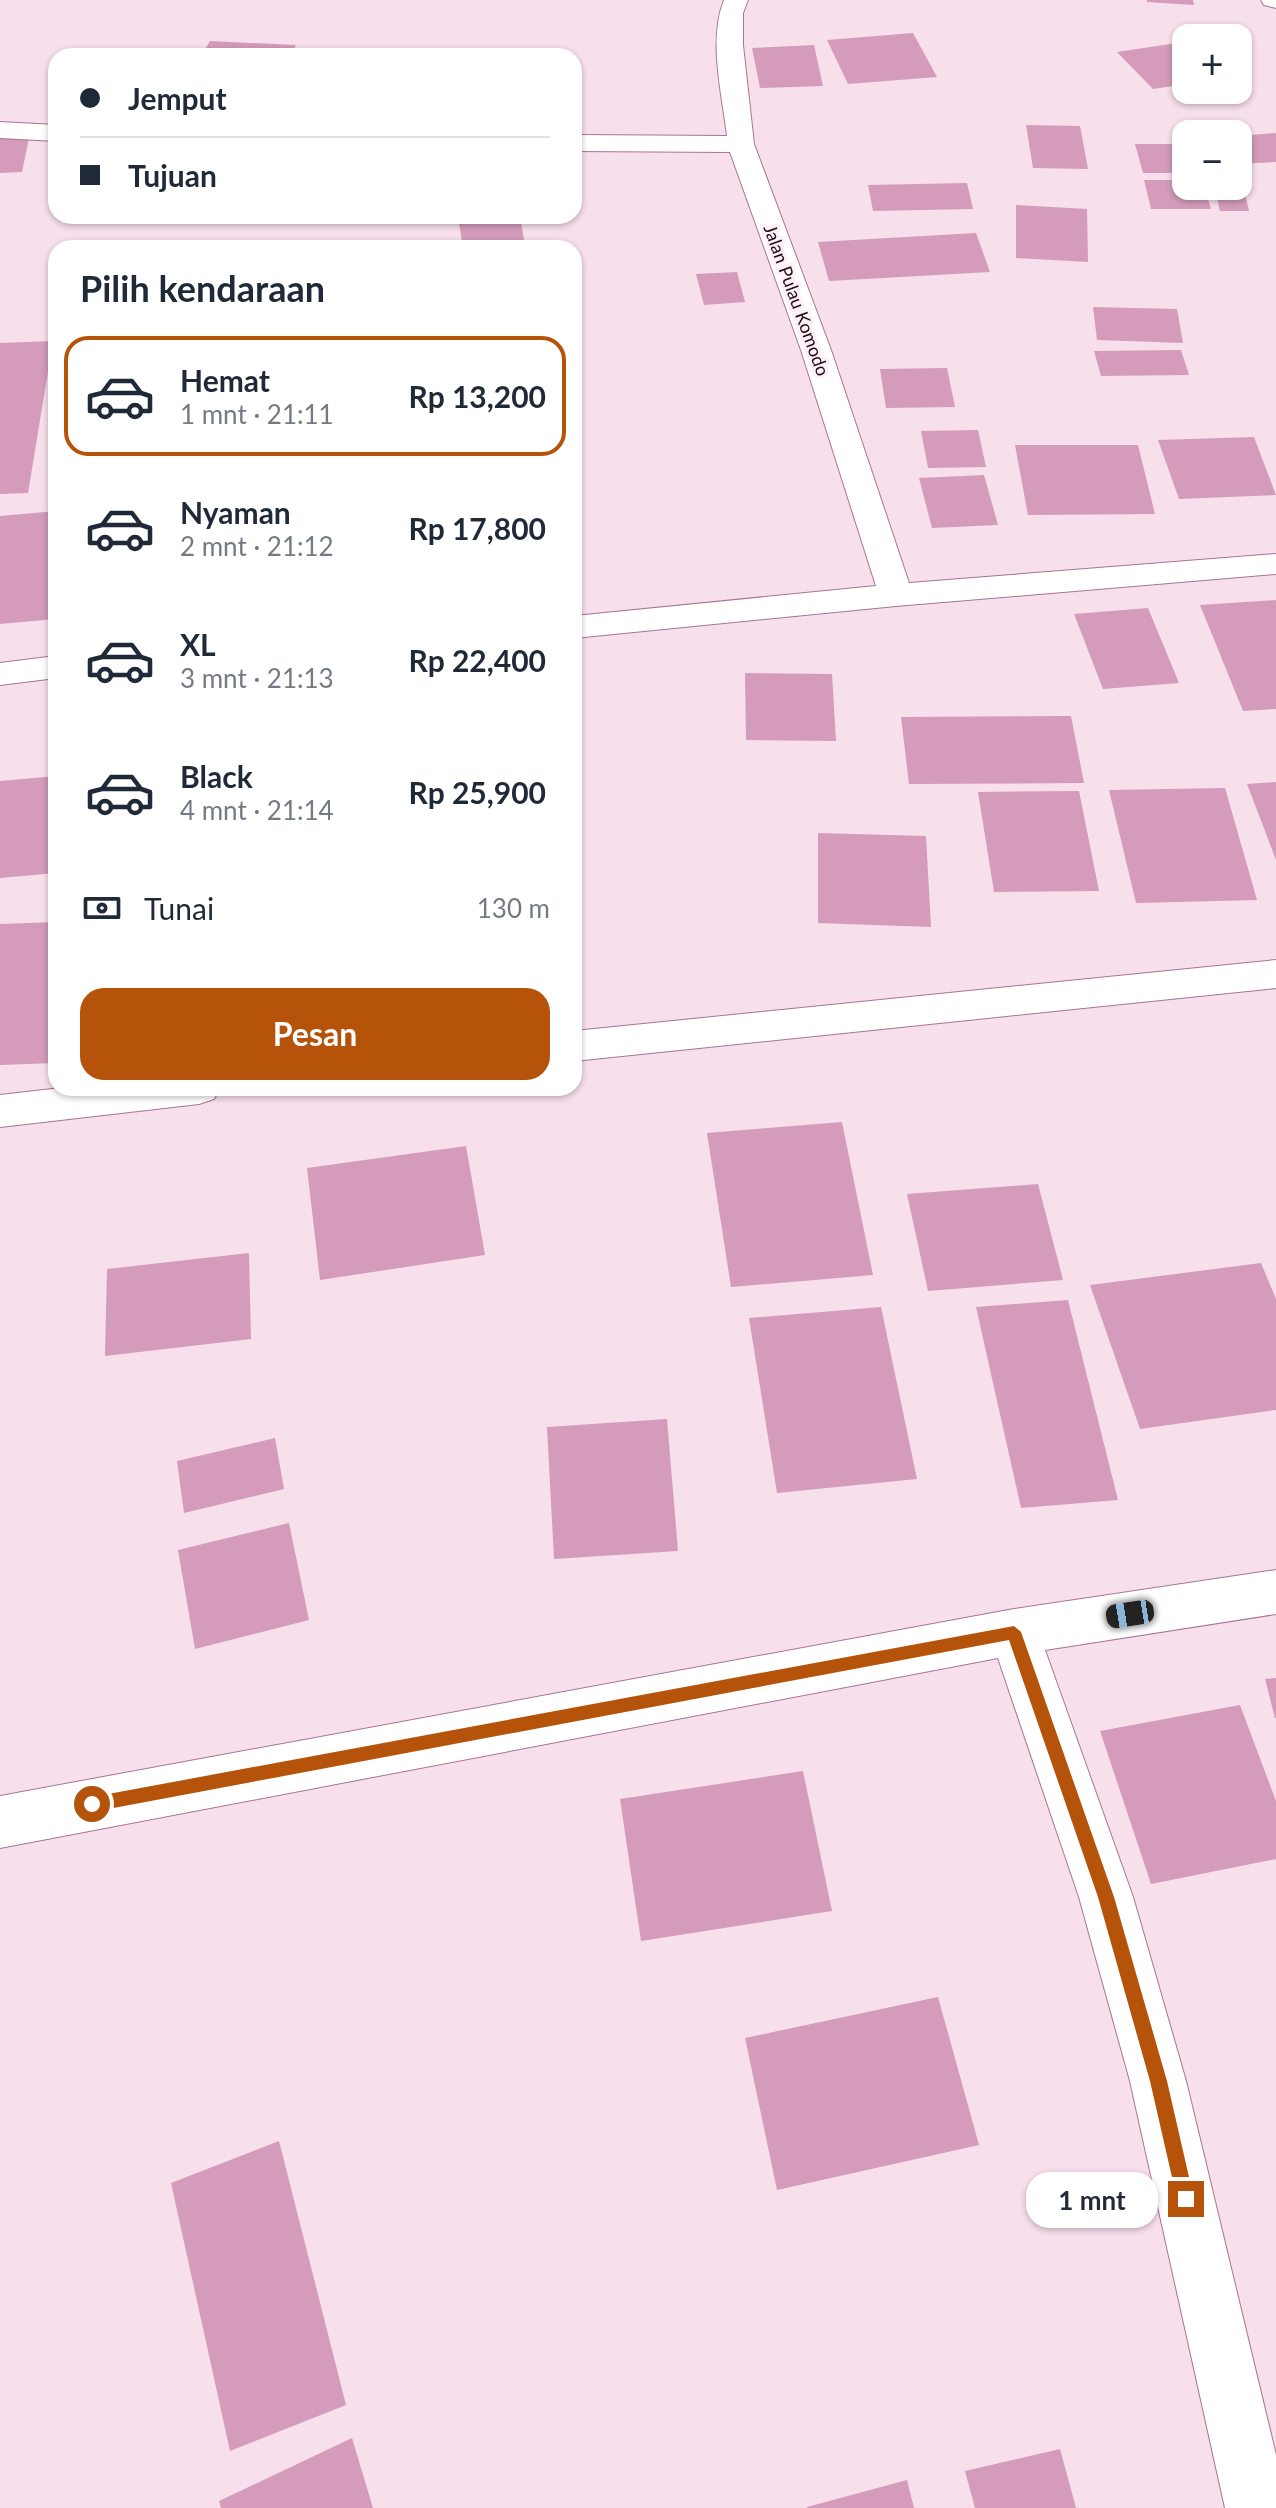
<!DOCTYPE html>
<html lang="id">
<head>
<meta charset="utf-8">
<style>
	:root { --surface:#fff; --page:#f6f6f7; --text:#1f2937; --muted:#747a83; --line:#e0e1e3; --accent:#b45309 }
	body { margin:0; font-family:Lato,sans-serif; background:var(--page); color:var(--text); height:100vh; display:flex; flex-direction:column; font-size:30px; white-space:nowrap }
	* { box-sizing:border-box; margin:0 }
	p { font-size:26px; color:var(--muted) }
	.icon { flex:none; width:44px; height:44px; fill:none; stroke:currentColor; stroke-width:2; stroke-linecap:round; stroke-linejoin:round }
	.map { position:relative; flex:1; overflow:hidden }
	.panel { position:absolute; left:48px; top:240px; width:534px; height:856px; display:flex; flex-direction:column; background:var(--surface); border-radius:24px; box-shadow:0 2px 6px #0004 }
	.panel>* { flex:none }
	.top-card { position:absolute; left:48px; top:48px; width:534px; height:176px; border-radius:24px; box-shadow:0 2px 6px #0004; display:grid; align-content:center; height:176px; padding:0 32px; background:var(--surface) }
	.tools { position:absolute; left:1172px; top:24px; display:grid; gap:16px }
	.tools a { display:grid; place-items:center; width:80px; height:80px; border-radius:16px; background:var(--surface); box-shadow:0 2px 6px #0004; font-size:40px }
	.end { position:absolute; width:36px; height:36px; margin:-18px; border:10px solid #b45309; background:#fff; box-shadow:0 0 0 4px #fff }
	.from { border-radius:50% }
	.bubble { position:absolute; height:56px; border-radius:24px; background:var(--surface); box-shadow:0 2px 6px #0004; font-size:26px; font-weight:700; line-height:56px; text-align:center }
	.car { position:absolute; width:24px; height:48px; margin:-24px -12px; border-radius:10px; box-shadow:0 0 6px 2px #0007; background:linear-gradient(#222 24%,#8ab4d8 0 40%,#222 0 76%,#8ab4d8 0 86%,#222 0) }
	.top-card b { display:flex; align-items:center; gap:28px; height:76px; font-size:30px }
	.top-card b+b { border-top:2px solid var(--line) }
	.top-card i { width:20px; height:20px; background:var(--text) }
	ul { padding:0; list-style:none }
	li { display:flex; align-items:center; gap:24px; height:120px; margin:0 16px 12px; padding:0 16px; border:4px solid transparent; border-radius:24px }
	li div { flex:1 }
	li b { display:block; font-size:30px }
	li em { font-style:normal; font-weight:700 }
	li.on { border-color:var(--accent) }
	li>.icon { width:72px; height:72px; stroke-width:1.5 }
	h2 { padding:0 32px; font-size:36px; line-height:96px }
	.pay { display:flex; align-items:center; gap:20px; height:88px; padding:0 32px; font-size:30px }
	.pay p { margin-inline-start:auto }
	.button { display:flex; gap:16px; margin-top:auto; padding:16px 32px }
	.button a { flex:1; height:92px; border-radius:24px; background:var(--accent); color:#fff; font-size:32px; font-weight:700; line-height:92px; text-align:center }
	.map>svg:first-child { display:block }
</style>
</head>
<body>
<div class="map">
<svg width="1276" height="2508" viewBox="0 0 1276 2508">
	<rect width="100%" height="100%" fill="#f7dfec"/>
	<g fill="#d49cba">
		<path d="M 1147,0 L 1193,0 L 1194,5 L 1147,2 Z"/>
		<path d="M 913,33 L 937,77 L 848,84 L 827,40 Z"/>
		<path d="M 210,41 L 296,45 L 291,56 L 201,56 Z"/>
		<path d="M 1184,42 L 1186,84 L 1153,89 L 1117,52 Z"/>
		<path d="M 814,45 L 823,86 L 760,88 L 752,48 Z"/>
		<path d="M 1026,125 L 1080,126 L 1088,169 L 1033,168 Z"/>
		<path d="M 30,133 L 22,172 L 0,173 L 0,134 Z"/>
		<path d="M 1276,133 L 1276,162 L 1238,164 L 1238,136 Z"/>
		<path d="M 1135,144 L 1186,144 L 1186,173 L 1143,173 Z"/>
		<path d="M 1144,180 L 1186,180 L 1186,186 L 1204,186 L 1211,209 L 1151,209 Z"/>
		<path d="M 1238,181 L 1242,181 L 1249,211 L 1220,211 L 1214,186 L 1238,186 Z"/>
		<path d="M 967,183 L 973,209 L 873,211 L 868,185 Z"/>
		<path d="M 1016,205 L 1087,209 L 1088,262 L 1016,258 Z"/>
		<path d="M 458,216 L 520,216 L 525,246 L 463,248 Z"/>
		<path d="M 976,233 L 990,272 L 829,281 L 818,242 Z"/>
		<path d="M 737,272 L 745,302 L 704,305 L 696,274 Z"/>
		<path d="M 1093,307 L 1177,309 L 1183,343 L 1097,340 Z"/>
		<path d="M 53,341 L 28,493 L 0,494 L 0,343 Z"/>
		<path d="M 1181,350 L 1189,375 L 1101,376 L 1094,351 Z"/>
		<path d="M 947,368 L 955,407 L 886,408 L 880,369 Z"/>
		<path d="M 978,430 L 986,467 L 928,468 L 921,431 Z"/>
		<path d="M 1254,437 L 1276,495 L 1179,499 L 1158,440 Z"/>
		<path d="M 1015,445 L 1138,445 L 1155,514 L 1028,515 Z"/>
		<path d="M 984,475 L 998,525 L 932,528 L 919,478 Z"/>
		<path d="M 56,511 L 56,619 L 0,624 L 0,516 Z"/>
		<path d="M 1276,600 L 1276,709 L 1243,711 L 1200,605 Z"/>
		<path d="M 1148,608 L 1179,683 L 1103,689 L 1074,614 Z"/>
		<path d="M 745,673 L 832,674 L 836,741 L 746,740 Z"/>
		<path d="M 1071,716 L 1084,783 L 909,784 L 901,717 Z"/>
		<path d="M 56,776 L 56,873 L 0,878 L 0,781 Z"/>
		<path d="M 1276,782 L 1276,860 L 1247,784 Z"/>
		<path d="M 1225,788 L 1257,900 L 1136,903 L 1109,790 Z"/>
		<path d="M 1079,791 L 1099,891 L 994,892 L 978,792 Z"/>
		<path d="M 818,833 L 926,836 L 931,927 L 818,923 Z"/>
		<path d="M 56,922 L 56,1063 L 0,1065 L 0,924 Z"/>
		<path d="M 842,1122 L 873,1275 L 731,1287 L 707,1133 Z"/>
		<path d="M 466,1146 L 485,1255 L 320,1280 L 307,1168 Z"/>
		<path d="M 1038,1184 L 1063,1280 L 928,1291 L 907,1194 Z"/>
		<path d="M 249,1253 L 251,1339 L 105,1356 L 107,1269 Z"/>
		<path d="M 1261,1263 L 1276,1299 L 1276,1410 L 1140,1429 L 1090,1285 Z"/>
		<path d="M 1068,1300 L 1118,1500 L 1021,1508 L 976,1307 Z"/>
		<path d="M 881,1307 L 917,1479 L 777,1493 L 749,1318 Z"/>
		<path d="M 667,1419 L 678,1551 L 554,1559 L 547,1427 Z"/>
		<path d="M 275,1438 L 284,1489 L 184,1513 L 177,1461 Z"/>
		<path d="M 289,1523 L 309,1620 L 195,1649 L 178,1550 Z"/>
		<path d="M 1276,1678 L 1276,1718 L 1275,1718 L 1265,1679 Z"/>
		<path d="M 1240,1705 L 1276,1801 L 1276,1859 L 1151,1884 L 1100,1731 Z"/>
		<path d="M 803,1771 L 832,1911 L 641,1941 L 620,1799 Z"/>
		<path d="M 938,1997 L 979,2145 L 777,2190 L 745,2038 Z"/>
		<path d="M 279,2141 L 346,2405 L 230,2451 L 171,2183 Z"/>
		<path d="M 352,2438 L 373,2508 L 221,2508 L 219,2501 Z"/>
		<path d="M 1060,2449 L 1076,2508 L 975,2508 L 965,2471 Z"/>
		<path d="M 907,2480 L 914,2508 L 807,2508 L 807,2507 Z"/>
	</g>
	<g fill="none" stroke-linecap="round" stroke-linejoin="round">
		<defs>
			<g id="street">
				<path d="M 724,0 L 748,0 L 743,13 L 743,45 L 754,144 L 831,350 L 909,583 L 1276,554 L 1276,574 L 896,606 L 574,638 L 574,616 L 876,586 L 801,350 L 730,152 L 574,151 L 574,135 L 727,136 C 722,94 708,40 724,0 Z"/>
				<path d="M 1261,0 L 1276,0 L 1276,8 L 1264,5 Z"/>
				<path d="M 0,122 L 56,125 L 56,141 L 0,138 Z"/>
				<path d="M 56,656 L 56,678 L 0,685 L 0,663 Z"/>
				<path d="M 1276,960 L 1276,988 L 574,1061 L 574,1031 Z"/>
				<path d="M 61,1088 L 220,1088 L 214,1099 L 199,1104 L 0,1127 L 0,1095 Z"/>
				<path d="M 1276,1570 L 1276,1614 L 1045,1650 L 1133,1897 L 1186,2081 L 1276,2455 L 1276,2508 L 1225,2508 L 1130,2081 L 1079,1897 L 998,1658 L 0,1848 L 0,1796 L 1014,1609 Z"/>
			</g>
		</defs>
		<use href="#street" stroke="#a97492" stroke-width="2"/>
		<use href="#street" fill="#fff" fill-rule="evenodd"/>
	</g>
	<path fill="#b45309" d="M 1014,1626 L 1021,1632 L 1114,1897 L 1167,2081 L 1194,2199 L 1192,2205 L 1186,2208 L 1179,2205 L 1177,2199 L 1150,2081 L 1098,1897 L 1009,1640 L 92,1812 L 84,1804 L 92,1797 Z"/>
	<g text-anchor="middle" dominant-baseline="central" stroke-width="7" stroke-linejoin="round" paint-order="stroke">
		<g font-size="18" fill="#200c17" stroke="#fdf0f7">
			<text transform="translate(797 300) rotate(70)">Jalan Pulau Komodo</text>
		</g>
	</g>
</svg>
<div class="tools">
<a>+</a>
<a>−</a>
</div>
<i class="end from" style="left:92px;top:1804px"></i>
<i class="end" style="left:1186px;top:2199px"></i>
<div class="bubble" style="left:1026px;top:2172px;width:132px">1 mnt</div>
<i class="car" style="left:1130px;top:1614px;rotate:261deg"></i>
<div class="top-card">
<b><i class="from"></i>Jemput</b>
<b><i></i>Tujuan</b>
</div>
<section class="panel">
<h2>Pilih kendaraan</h2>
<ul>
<li class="on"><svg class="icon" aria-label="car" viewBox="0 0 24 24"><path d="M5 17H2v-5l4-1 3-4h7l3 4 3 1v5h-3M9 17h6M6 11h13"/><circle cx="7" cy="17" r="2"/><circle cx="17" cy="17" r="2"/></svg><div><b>Hemat</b><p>1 mnt · 21:11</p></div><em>Rp 13,200</em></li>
<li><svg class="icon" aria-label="car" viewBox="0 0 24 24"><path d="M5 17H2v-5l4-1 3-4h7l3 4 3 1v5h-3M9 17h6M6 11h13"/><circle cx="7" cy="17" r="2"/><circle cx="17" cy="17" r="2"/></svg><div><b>Nyaman</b><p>2 mnt · 21:12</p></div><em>Rp 17,800</em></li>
<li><svg class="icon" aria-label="car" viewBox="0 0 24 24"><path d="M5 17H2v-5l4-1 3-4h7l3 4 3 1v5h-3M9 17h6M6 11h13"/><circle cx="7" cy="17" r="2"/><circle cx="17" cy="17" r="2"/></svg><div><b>XL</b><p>3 mnt · 21:13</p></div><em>Rp 22,400</em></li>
<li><svg class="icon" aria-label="car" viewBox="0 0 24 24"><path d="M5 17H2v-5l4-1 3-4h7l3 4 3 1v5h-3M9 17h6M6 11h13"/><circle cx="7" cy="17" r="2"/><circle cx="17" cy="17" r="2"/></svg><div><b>Black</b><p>4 mnt · 21:14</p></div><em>Rp 25,900</em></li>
</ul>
<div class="pay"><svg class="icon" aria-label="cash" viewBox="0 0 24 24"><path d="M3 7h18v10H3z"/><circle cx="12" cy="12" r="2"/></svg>Tunai<p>130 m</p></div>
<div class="button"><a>Pesan</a></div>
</section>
</div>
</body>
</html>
